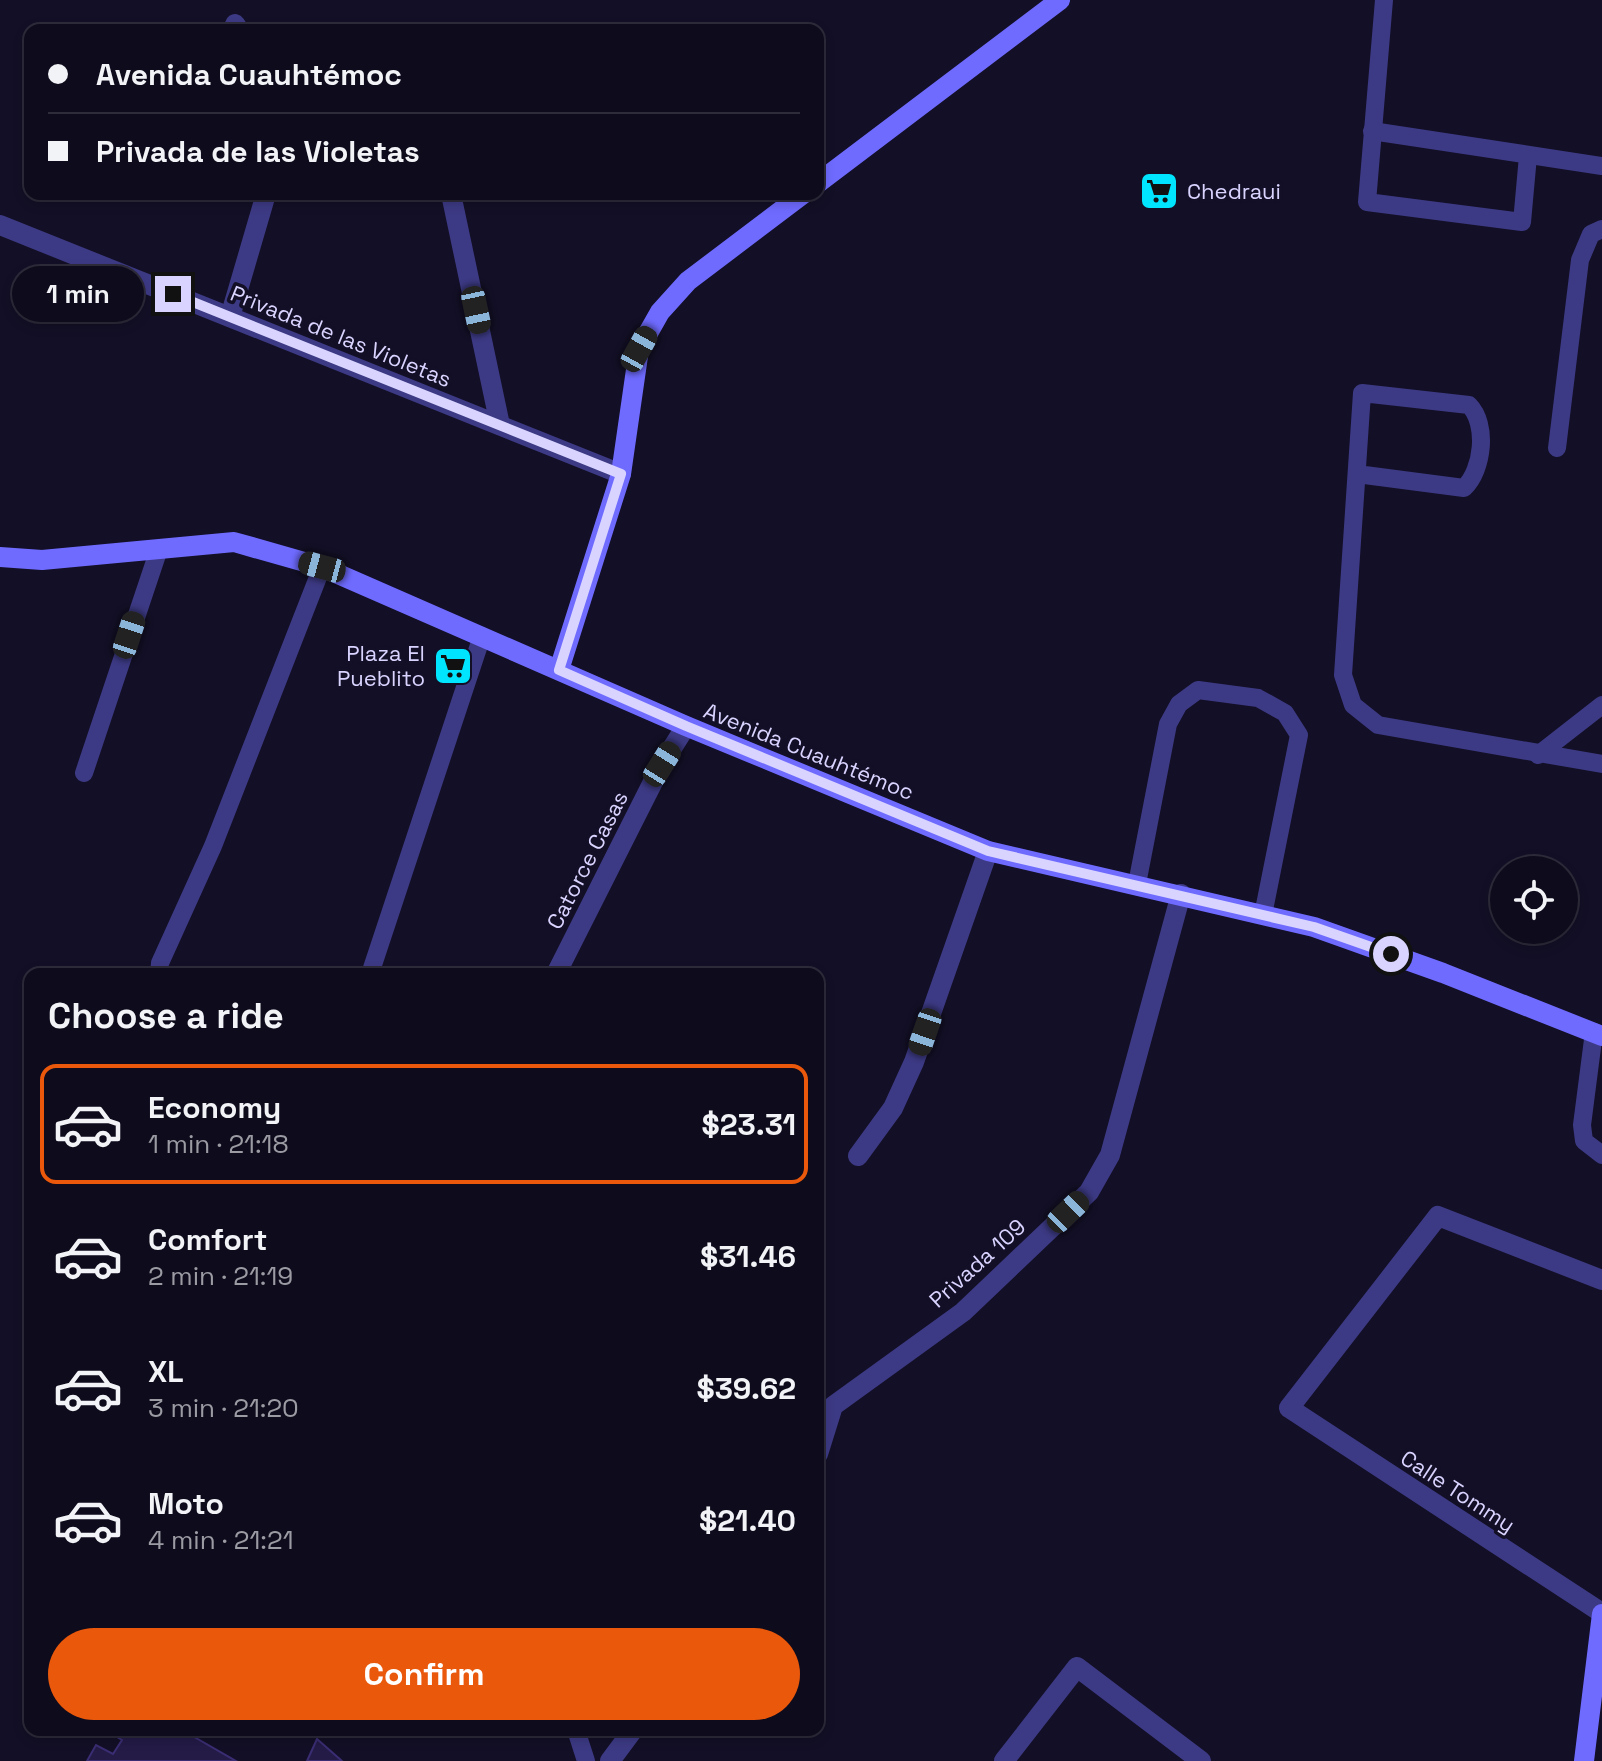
<!DOCTYPE html>
<html lang="en">
<head>
<meta charset="utf-8">
<style>
	:root { --surface:#0e0b1c; --page:#1c1929; --text:#f1f3f6; --muted:#9b9ba3; --line:#2e2b3b; --accent:#ea580c }
	body { margin:0; font-family:"Space Grotesk",sans-serif; background:var(--page); color:var(--text); height:100vh; display:flex; flex-direction:column; font-size:30px; white-space:nowrap }
	* { box-sizing:border-box; margin:0 }
	p { font-size:26px; color:var(--muted) }
	.icon { flex:none; width:44px; height:44px; fill:none; stroke:currentColor; stroke-width:2; stroke-linecap:round; stroke-linejoin:round }
	.map { position:relative; flex:1; overflow:hidden }
	.side { position:absolute; left:24px; top:968px; width:800px; height:768px; display:flex; flex-direction:column; background:var(--surface); border-radius:16px; box-shadow:0 4px 12px #0003,0 0 0 2px var(--line) }
	.side>* { flex:none }
	.top-card { position:absolute; left:24px; top:24px; width:800px; height:176px; border-radius:16px; box-shadow:0 4px 12px #0003,0 0 0 2px var(--line); display:grid; align-content:center; height:176px; padding:0 24px; background:var(--surface) }
	.controls { position:absolute; left:1490px; top:856px; display:grid; gap:16px }
	.controls a { display:grid; place-items:center; width:88px; height:88px; border-radius:50%; background:var(--surface); box-shadow:0 4px 12px #0003,0 0 0 2px var(--line); font-size:40px }
	.end { position:absolute; width:36px; height:36px; margin:-18px; border:10px solid #d9d4ff; background:#111; box-shadow:0 0 0 4px #111 }
	.from { border-radius:50% }
	.bubble { position:absolute; height:56px; border-radius:28px; background:var(--surface); box-shadow:0 4px 12px #0003,0 0 0 2px var(--line); font-size:26px; font-weight:700; line-height:56px; text-align:center }
	.car { position:absolute; width:24px; height:48px; margin:-24px -12px; border-radius:10px; box-shadow:0 0 6px 2px #0007; background:linear-gradient(#222 24%,#8ab4d8 0 40%,#222 0 76%,#8ab4d8 0 86%,#222 0) }
	.top-card b { display:flex; align-items:center; gap:28px; height:76px; font-size:30px }
	.top-card b+b { border-top:2px solid var(--line) }
	.top-card i { width:20px; height:20px; background:var(--text) }
	ul { padding:0; list-style:none }
	li { display:flex; align-items:center; gap:24px; height:120px; margin:0 16px 12px; padding:0 8px; border:4px solid transparent; border-radius:16px }
	li div { flex:1 }
	li b { display:block; font-size:30px }
	li em { font-style:normal; font-weight:700 }
	li.active { border-color:var(--accent) }
	li>.icon { width:72px; height:72px; stroke-width:1.5 }
	h2 { padding:0 24px; font-size:36px; line-height:96px }
	.button { display:flex; gap:16px; margin-top:auto; padding:16px 24px }
	.button a { flex:1; height:92px; border-radius:48px; background:var(--accent); color:#fff; font-size:32px; font-weight:700; line-height:92px; text-align:center }
	.map>svg:first-child { display:block }
</style>
</head>
<body>
<div class="map">
<svg width="1602" height="1761" viewBox="0 0 1602 1761">
	<rect width="100%" height="100%" fill="#130f26"/>
	<g fill="#241b47" stroke="#3b2d73" stroke-width="2">
		<path d="M 105,1730 L 182,1730 L 236,1761 L 87,1761 L 96,1745 L 113,1754 L 122,1740 Z"/>
		<path d="M 317,1739 L 342,1761 L 307,1761 Z"/>
	</g>
	<g fill="none" stroke-linecap="round" stroke-linejoin="round">
		<g stroke="#3d3a85" stroke-width="18">
			<path d="M 1384,0 L 1367,202 L 1522,222 L 1528,156"/>
			<path d="M 1372,131 L 1602,166"/>
			<path d="M 1557,448 L 1580,260 L 1591,234 L 1602,229"/>
			<path d="M 1357,474 L 1464,488 C 1483,470 1488,424 1469,405 L 1362,393 L 1343,675 L 1353,705 L 1378,725 L 1602,764"/>
			<path d="M 1538,755 L 1602,705"/>
			<path d="M 84,773 L 159,549"/>
			<path d="M 1137,884 L 1168,724 L 1179,704 L 1198,690 L 1258,698 L 1285,713 L 1299,735 L 1263,915"/>
			<path d="M 159,974 L 160,963 L 213,846 L 322,567"/>
			<path d="M 370,974 L 482,636"/>
			<path d="M 1594,1032 L 1582,1125 L 1584,1141 L 1602,1155"/>
			<path d="M 576,1730 L 586,1761"/>
		</g>
		<g stroke="#3d3a85" stroke-width="20">
			<path d="M 235,24 L 239,30"/>
			<path d="M 451,194 L 500,425"/>
			<path d="M 0,225 L 621,474"/>
			<path d="M 230,317 L 266,194"/>
			<path d="M 556,974 L 662,764 L 686,726"/>
			<path d="M 858,1156 L 893,1108 L 914,1062 L 988,851"/>
			<path d="M 1602,1280 L 1438,1216 L 1289,1408 L 1602,1613"/>
			<path d="M 818,1454 L 833,1406 L 963,1312 L 1089,1192 L 1110,1155 L 1181,894"/>
			<path d="M 610,1761 L 633,1730"/>
			<path d="M 1004,1761 L 1077,1667 L 1201,1761"/>
		</g>
		<g stroke="#6f6bff" stroke-width="20">
			<path d="M 818,183 L 1060,0"/>
			<path d="M 0,557 L 42,560 L 234,542 L 322,567 L 686,726 L 988,851 L 1314,927 L 1443,973 L 1602,1036"/>
			<path d="M 559,670 L 621,474 L 639,349 L 660,312 L 688,281 L 803,194"/>
			<path d="M 1584,1761 L 1602,1614"/>
		</g>
	</g>
	<g fill="none" stroke-linecap="round" stroke-linejoin="round">
		<path stroke="#d9d4ff" stroke-width="10" d="M 173,294 L 621,474 L 559,670 L 686,726 L 988,851 L 1314,927 L 1391,954"/>
	</g>
	<defs>
		<symbol id="supermarket-square" viewBox="-11 -11 22 22"><rect x="-9" y="-9" width="18" height="18" rx="4" fill="#00e5ff" stroke="#130f26"/><path d="M-6-5.5h2.5l.6 2H6L4.5 2H-2.5L-4.4-4H-6ZM-1.5 3.2a1.3 1.3 0 1 0 .1 0ZM3 3.2a1.3 1.3 0 1 0 .1 0Z" fill="#111"/></symbol>
	</defs>
	<g fill-rule="evenodd">
		<use href="#supermarket-square" x="1137" y="169" width="44" height="44"/>
		<use href="#supermarket-square" x="431" y="644" width="44" height="44"/>
	</g>
	<g text-anchor="middle" dominant-baseline="central" stroke-width="7" stroke-linejoin="round" paint-order="stroke">
		<g font-size="22" fill="#d9d4ff" stroke="#130f26" text-anchor="start">
			<text x="1187" y="191">Chedraui</text>
			<text x="425" y="653" text-anchor="end">Plaza El<tspan x="425" dy="25">Pueblito</tspan></text>
		</g>
		<g font-size="22" fill="#d9d4ff" stroke="#130f26">
			<text transform="translate(341 336) rotate(22)">Privada de las Violetas</text>
			<text transform="translate(809 751) rotate(22)">Avenida Cuauhtémoc</text>
			<text transform="translate(587 860) rotate(-63)">Catorce Casas</text>
			<text transform="translate(977 1263) rotate(-42)">Privada 109</text>
			<text transform="translate(1458 1491) rotate(33)">Calle Tommy</text>
		</g>
	</g>
</svg>
<div class="controls">
<a><svg class="icon" aria-label="locate" viewBox="0 0 24 24"><circle cx="12" cy="12" r="6"/><path d="M12 2v4M12 18v4M2 12h4M18 12h4"/></svg></a>
</div>
<i class="end from" style="left:1391px;top:954px"></i>
<i class="end" style="left:173px;top:294px"></i>
<div class="bubble" style="left:12px;top:266px;width:132px">1 min</div>
<i class="car" style="left:476px;top:310px;rotate:168deg"></i>
<i class="car" style="left:639px;top:349px;rotate:29deg"></i>
<i class="car" style="left:322px;top:567px;rotate:285deg"></i>
<i class="car" style="left:129px;top:635px;rotate:18deg"></i>
<i class="car" style="left:662px;top:764px;rotate:32deg"></i>
<i class="car" style="left:925px;top:1032px;rotate:199deg"></i>
<i class="car" style="left:1068px;top:1212px;rotate:46deg"></i>
<div class="top-card">
<b><i class="from"></i>Avenida Cuauhtémoc</b>
<b><i></i>Privada de las Violetas</b>
</div>
<section class="side">
<h2>Choose a ride</h2>
<ul>
<li class="active"><svg class="icon" aria-label="car" viewBox="0 0 24 24"><path d="M5 17H2v-5l4-1 3-4h7l3 4 3 1v5h-3M9 17h6M6 11h13"/><circle cx="7" cy="17" r="2"/><circle cx="17" cy="17" r="2"/></svg><div><b>Economy</b><p>1 min · 21:18</p></div><em>$23.31</em></li>
<li><svg class="icon" aria-label="car" viewBox="0 0 24 24"><path d="M5 17H2v-5l4-1 3-4h7l3 4 3 1v5h-3M9 17h6M6 11h13"/><circle cx="7" cy="17" r="2"/><circle cx="17" cy="17" r="2"/></svg><div><b>Comfort</b><p>2 min · 21:19</p></div><em>$31.46</em></li>
<li><svg class="icon" aria-label="car" viewBox="0 0 24 24"><path d="M5 17H2v-5l4-1 3-4h7l3 4 3 1v5h-3M9 17h6M6 11h13"/><circle cx="7" cy="17" r="2"/><circle cx="17" cy="17" r="2"/></svg><div><b>XL</b><p>3 min · 21:20</p></div><em>$39.62</em></li>
<li><svg class="icon" aria-label="car" viewBox="0 0 24 24"><path d="M5 17H2v-5l4-1 3-4h7l3 4 3 1v5h-3M9 17h6M6 11h13"/><circle cx="7" cy="17" r="2"/><circle cx="17" cy="17" r="2"/></svg><div><b>Moto</b><p>4 min · 21:21</p></div><em>$21.40</em></li>
</ul>
<div class="button"><a>Confirm</a></div>
</section>
</div>
</body>
</html>
